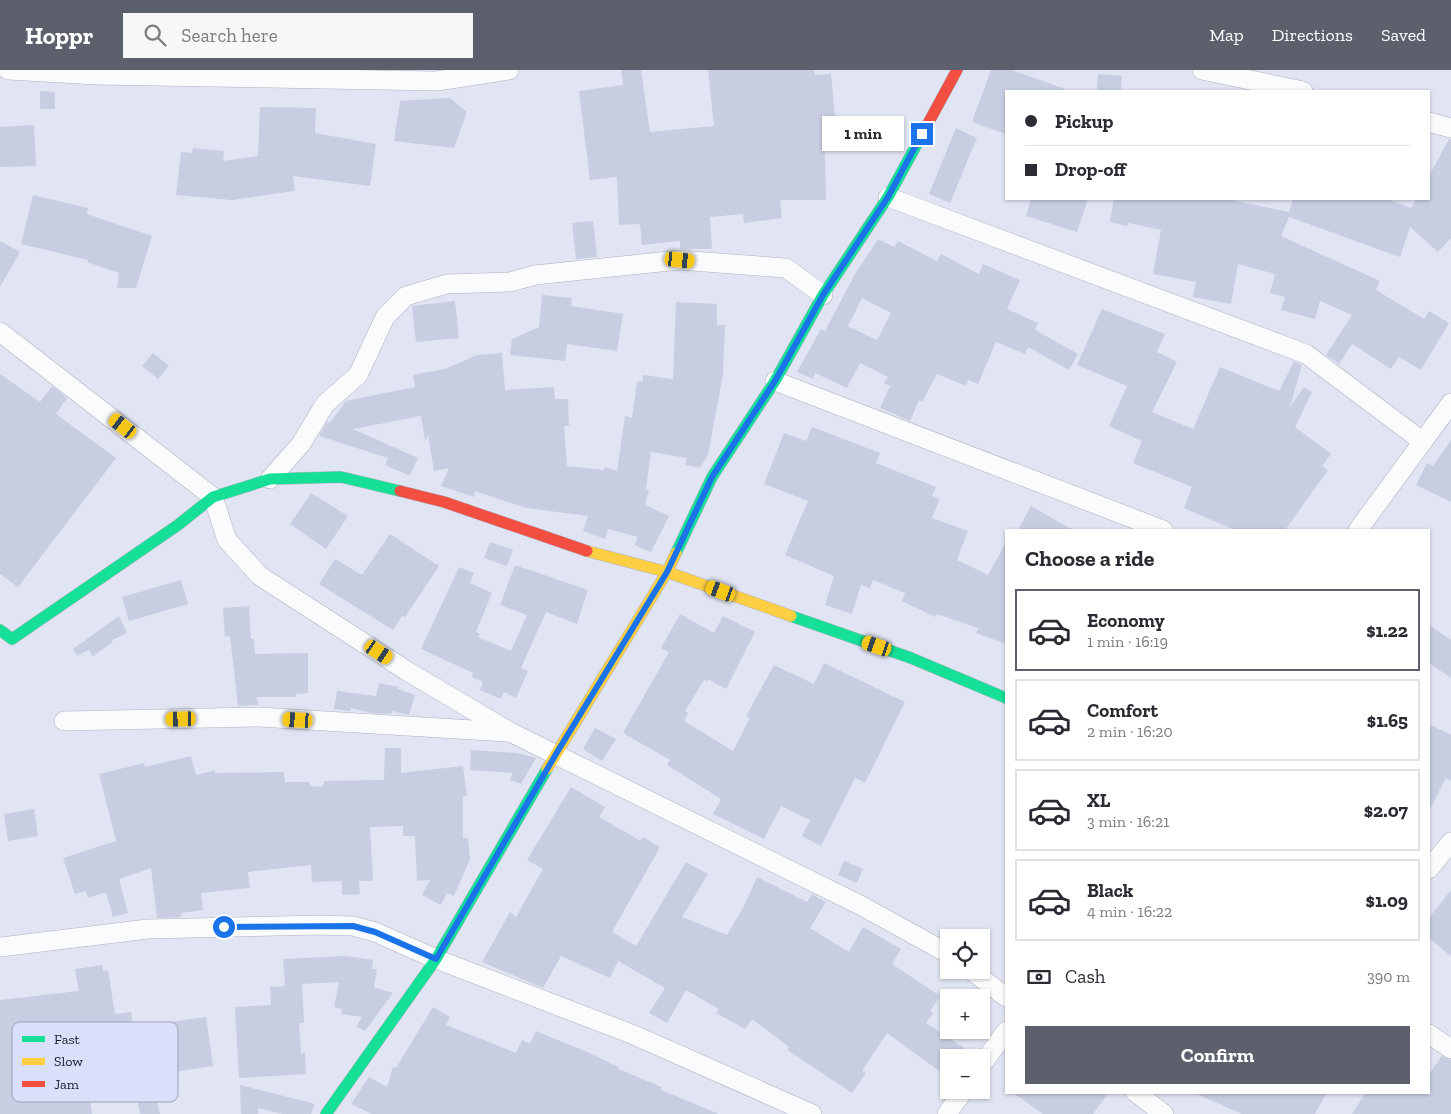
<!DOCTYPE html>
<html lang="en">
<head>
<meta charset="utf-8">
<style>
	:root { --surface:#fff; --page:#f7f7f7; --text:#2b2b33; --muted:#7c7c81; --line:#e1e1e2; --accent:#5c5f6c }
	body { margin:0; font-family:"Zilla Slab",serif; background:var(--page); color:var(--text); height:100vh; display:flex; flex-direction:column; font-size:19px; white-space:nowrap }
	* { box-sizing:border-box; margin:0 }
	p { font-size:16px; color:var(--muted) }
	.icon { flex:none; width:28px; height:28px; fill:none; stroke:currentColor; stroke-width:2; stroke-linecap:round; stroke-linejoin:round }
	.map { position:relative; flex:1; overflow:hidden }
	.side { position:absolute; left:1005px; top:459px; width:425px; height:565px; display:flex; flex-direction:column; background:var(--surface); border-radius:0px; box-shadow:0 1px 4px #0004 }
	.side>* { flex:none }
	.top-card { position:absolute; left:1005px; top:20px; width:425px; height:110px; border-radius:0px; box-shadow:0 1px 4px #0004; display:grid; align-content:center; height:110px; padding:0 20px; background:var(--surface) }
	.tools { position:absolute; left:940px; top:859px; display:grid; gap:10px }
	.tools a { display:grid; place-items:center; width:50px; height:50px; border-radius:0px; background:var(--surface); box-shadow:0 1px 4px #0004; font-size:25px }
	.end { position:absolute; width:22px; height:22px; margin:-11px; border:6px solid #1a73e8; background:#fff; box-shadow:0 0 0 2px #fff }
	.from { border-radius:50% }
	.bubble { position:absolute; height:35px; border-radius:0px; background:var(--surface); box-shadow:0 1px 4px #0004; font-size:16px; font-weight:800; line-height:35px; text-align:center }
	.car { position:absolute; width:15px; height:30px; margin:-15px -8px; border-radius:6px; box-shadow:0 0 4px 1px #0007; background:linear-gradient(#f5c518 24%,#345 0 40%,#f5c518 0 76%,#345 0 86%,#f5c518 0) }
	.top-card b { display:flex; align-items:center; gap:18px; height:48px; font-size:19px }
	.top-card b+b { border-top:1px solid var(--line) }
	.top-card i { width:12px; height:12px; background:var(--text) }
	ul { padding:0; list-style:none }
	li { display:flex; align-items:center; gap:15px; height:82px; margin:0 10px 8px; padding:0 10px; border:2px solid var(--line); border-radius:0px }
	li div { flex:1 }
	li b { display:block; font-size:19px }
	li em { font-style:normal; font-weight:800 }
	li.active { border-color:var(--accent) }
	li>.icon { width:45px; height:45px; stroke-width:1.5 }
	h2 { padding:0 20px; font-size:22px; line-height:60px }
	.pay { display:flex; align-items:center; gap:12px; height:55px; padding:0 20px; font-size:19px }
	.pay p { margin-inline-start:auto }
	.primary-button { display:flex; gap:10px; margin-top:auto; padding:10px 20px }
	.primary-button a { flex:1; height:58px; border-radius:0px; background:var(--accent); color:#fff; font-size:20px; font-weight:800; line-height:58px; text-align:center }
	header { display:flex; align-items:center; gap:30px; box-sizing:border-box; height:70px; padding:0 25px; background:var(--accent); color:#fff }
	header strong { font-size:24px }
	nav { display:flex; gap:28px; margin-inline-start:auto; font-size:18px }
	.search { width:350px; height:45px; background:var(--page); display:flex; align-items:center; gap:12px; box-sizing:border-box; padding:0 18px; border-radius:0px; color:var(--muted); font-size:19px }
	.map>svg:first-child { display:block }
</style>
</head>
<body>
<header>
<strong>Hoppr</strong>
<div class="search"><svg class="icon" aria-label="search" viewBox="0 0 24 24"><circle cx="10" cy="10" r="6"/><path d="M15 15l6 6"/></svg>Search here</div>
<nav><a>Map</a><a>Directions</a><a>Saved</a></nav>
</header>
<div class="map">
<svg width="1451" height="1044" viewBox="0 0 1451 1044">
	<rect width="100%" height="100%" fill="#e1e4f3"/>
	<g fill="#c9cde2" fill-rule="evenodd">
		<path d="M 621,0 L 641,0 L 650,62 L 714,56 L 708,0 L 814,0 L 815,5 L 831,4 L 838,80 L 825,80 L 826,130 L 780,130 L 782,148 L 744,153 L 743,144 L 710,147 L 712,179 L 680,179 L 680,171 L 642,175 L 640,154 L 619,155 L 617,107 L 590,110 L 579,21 L 623,15 Z"/>
		<path d="M 991,0 L 1012,0 L 1065,19 L 1065,21 L 1006,21 L 1006,64 L 972,52 Z"/>
		<path d="M 1098,4 L 1122,6 L 1121,21 L 1097,21 Z"/>
		<path d="M 40,21 L 55,22 L 55,39 L 40,39 Z"/>
		<path d="M 450,28 L 467,42 L 454,78 L 394,71 L 400,31 Z"/>
		<path d="M 260,37 L 316,38 L 315,63 L 376,74 L 370,116 L 293,106 L 295,121 L 232,130 L 176,125 L 181,82 L 192,83 L 193,78 L 224,81 L 223,91 L 258,86 Z"/>
		<path d="M 34,55 L 36,96 L 0,97 L 0,57 Z"/>
		<path d="M 956,58 L 977,68 L 950,133 L 929,124 Z"/>
		<path d="M 1449,69 L 1451,69 L 1451,168 L 1438,182 L 1410,157 L 1400,187 L 1289,147 L 1281,166 L 1380,211 L 1376,220 L 1424,249 L 1429,241 L 1449,253 L 1421,300 L 1399,287 L 1391,299 L 1352,274 L 1339,294 L 1326,285 L 1352,245 L 1320,231 L 1315,249 L 1281,240 L 1285,227 L 1270,223 L 1275,204 L 1238,194 L 1231,234 L 1193,227 L 1196,212 L 1153,204 L 1161,160 L 1128,153 L 1127,156 L 1110,152 L 1114,129 L 1226,129 L 1289,142 L 1293,129 L 1387,129 L 1411,138 L 1416,129 L 1429,129 L 1429,106 Z"/>
		<path d="M 33,125 L 88,138 L 87,144 L 152,166 L 136,218 L 117,218 L 119,203 L 87,192 L 88,190 L 21,174 Z"/>
		<path d="M 1031,129 L 1088,129 L 1077,162 L 1026,146 Z"/>
		<path d="M 593,151 L 597,187 L 576,189 L 572,153 Z"/>
		<path d="M 878,169 L 894,177 L 898,171 L 937,191 L 941,184 L 979,204 L 983,194 L 1020,210 L 1007,239 L 1038,253 L 1035,260 L 1078,284 L 1069,300 L 1028,277 L 1025,284 L 996,272 L 978,314 L 968,310 L 966,316 L 937,304 L 922,332 L 919,330 L 910,351 L 880,338 L 890,316 L 884,313 L 888,307 L 860,293 L 847,318 L 815,303 L 813,309 L 797,302 L 821,259 L 825,261 L 855,204 ZM 862,228 L 891,243 L 877,270 L 848,256 Z"/>
		<path d="M 0,171 L 20,182 L 0,217 Z"/>
		<path d="M 542,225 L 572,228 L 571,236 L 623,244 L 617,281 L 567,274 L 565,291 L 510,285 L 512,269 L 539,257 Z"/>
		<path d="M 455,231 L 459,268 L 416,272 L 412,236 Z"/>
		<path d="M 676,232 L 717,234 L 717,255 L 725,255 L 723,304 L 708,385 L 700,398 L 685,395 L 687,388 L 651,382 L 646,419 L 649,420 L 645,435 L 669,446 L 651,482 L 634,475 L 638,467 L 608,459 L 605,469 L 583,461 L 588,446 L 526,438 L 475,421 L 474,427 L 441,416 L 449,398 L 434,401 L 428,365 L 425,371 L 421,346 L 353,359 L 418,388 L 410,406 L 385,395 L 388,388 L 319,366 L 327,352 L 330,353 L 346,331 L 415,317 L 413,305 L 445,299 L 477,285 L 502,283 L 505,320 L 554,317 L 555,329 L 568,329 L 569,356 L 564,356 L 567,396 L 604,400 L 605,397 L 617,401 L 625,346 L 632,348 L 637,312 L 643,311 L 643,305 L 673,309 Z"/>
		<path d="M 1102,239 L 1165,264 L 1157,282 L 1177,292 L 1152,342 L 1193,359 L 1220,297 L 1279,321 L 1294,291 L 1302,295 L 1290,337 L 1304,317 L 1312,322 L 1295,357 L 1331,384 L 1322,396 L 1328,400 L 1285,460 L 1235,460 L 1184,438 L 1192,417 L 1133,393 L 1142,371 L 1109,356 L 1127,316 L 1077,295 Z"/>
		<path d="M 153,283 L 169,296 L 158,309 L 142,296 Z"/>
		<path d="M 0,304 L 40,332 L 52,316 L 67,328 L 56,344 L 116,388 L 18,517 L 0,504 Z"/>
		<path d="M 812,357 L 880,383 L 876,393 L 936,417 L 932,426 L 940,429 L 932,448 L 968,461 L 957,490 L 988,505 L 1006,472 L 1006,574 L 976,563 L 978,558 L 937,544 L 935,547 L 902,531 L 905,523 L 873,510 L 870,518 L 861,515 L 852,544 L 825,535 L 834,506 L 785,485 L 808,431 L 764,414 L 784,363 L 806,371 Z"/>
		<path d="M 1451,370 L 1451,432 L 1416,415 L 1427,393 L 1433,396 Z"/>
		<path d="M 311,423 L 348,446 L 326,479 L 290,454 Z"/>
		<path d="M 1031,436 L 1073,460 L 1018,460 Z"/>
		<path d="M 390,464 L 439,496 L 405,547 L 402,546 L 393,560 L 319,514 L 335,489 L 362,505 Z"/>
		<path d="M 490,472 L 513,480 L 507,496 L 484,488 Z"/>
		<path d="M 515,495 L 588,520 L 577,554 L 546,542 L 521,598 L 528,601 L 516,628 L 504,622 L 501,629 L 480,620 L 483,612 L 472,607 L 473,603 L 421,579 L 459,497 L 474,503 L 470,513 L 492,523 L 476,562 L 480,564 L 478,567 L 511,581 L 527,545 L 500,535 Z"/>
		<path d="M 181,510 L 188,534 L 129,551 L 122,527 Z"/>
		<path d="M 249,536 L 251,569 L 254,569 L 255,584 L 308,583 L 308,623 L 296,624 L 296,627 L 257,627 L 258,635 L 238,636 L 230,566 L 225,567 L 223,538 Z"/>
		<path d="M 680,544 L 714,563 L 723,546 L 755,562 L 726,619 L 708,609 L 707,612 L 704,610 L 685,641 L 688,643 L 684,651 L 733,681 L 750,648 L 746,646 L 774,595 L 814,614 L 824,593 L 905,632 L 865,713 L 855,708 L 821,776 L 802,766 L 810,750 L 781,736 L 764,769 L 713,744 L 721,729 L 667,695 L 670,690 L 623,663 L 669,582 L 661,578 Z"/>
		<path d="M 119,546 L 127,563 L 112,570 L 113,572 L 93,586 L 89,580 L 77,586 L 73,579 Z"/>
		<path d="M 1429,555 L 1451,570 L 1451,608 L 1429,593 Z"/>
		<path d="M 379,613 L 398,617 L 398,619 L 415,625 L 409,645 L 392,641 L 392,644 L 371,643 L 351,638 L 350,641 L 334,639 L 337,621 L 376,626 Z"/>
		<path d="M 1429,654 L 1451,665 L 1451,711 L 1446,708 L 1429,741 Z"/>
		<path d="M 595,658 L 616,669 L 602,691 L 583,679 Z"/>
		<path d="M 385,678 L 401,678 L 401,703 L 463,696 L 467,726 L 463,726 L 463,768 L 468,768 L 470,789 L 454,826 L 447,823 L 441,835 L 422,825 L 430,810 L 417,811 L 415,766 L 403,766 L 403,756 L 370,757 L 373,811 L 359,811 L 360,824 L 342,825 L 342,811 L 312,812 L 311,795 L 248,802 L 250,818 L 201,823 L 203,840 L 181,843 L 181,847 L 157,848 L 151,798 L 119,809 L 128,843 L 113,847 L 106,822 L 88,828 L 86,821 L 75,824 L 63,788 L 116,771 L 99,704 L 144,693 L 145,697 L 191,686 L 196,705 L 215,700 L 215,703 L 284,702 L 285,712 L 309,712 L 310,716 L 323,717 L 324,711 L 384,710 Z"/>
		<path d="M 471,680 L 517,683 L 536,688 L 521,714 L 510,710 L 513,703 L 470,700 Z"/>
		<path d="M 571,717 L 605,737 L 599,747 L 641,771 L 643,767 L 660,777 L 612,862 L 636,876 L 686,792 L 708,804 L 682,847 L 727,865 L 744,836 L 757,807 L 807,832 L 812,824 L 826,832 L 810,858 L 849,882 L 863,857 L 901,879 L 892,894 L 940,926 L 930,941 L 933,943 L 926,953 L 975,985 L 973,988 L 949,988 L 949,1008 L 887,963 L 862,1001 L 866,1003 L 852,1023 L 787,980 L 789,977 L 752,949 L 745,959 L 716,943 L 719,939 L 686,920 L 667,953 L 649,943 L 665,918 L 618,891 L 610,908 L 561,886 L 543,918 L 482,892 L 510,842 L 516,847 L 543,799 L 527,790 Z"/>
		<path d="M 34,739 L 38,766 L 8,771 L 4,744 Z"/>
		<path d="M 844,791 L 863,799 L 857,813 L 838,805 Z"/>
		<path d="M 1451,820 L 1451,886 L 1429,868 L 1429,848 Z"/>
		<path d="M 346,886 L 373,890 L 372,899 L 377,899 L 374,917 L 393,923 L 365,961 L 356,957 L 362,947 L 341,944 L 342,939 L 334,937 L 339,912 L 302,914 L 304,953 L 299,953 L 301,983 L 305,983 L 306,1004 L 239,1008 L 235,937 L 271,935 L 270,917 L 285,916 L 283,889 Z"/>
		<path d="M 102,895 L 103,901 L 108,900 L 115,944 L 131,942 L 133,957 L 206,947 L 213,996 L 172,1002 L 173,1010 L 153,1012 L 160,1044 L 140,1044 L 132,1002 L 87,1005 L 92,1044 L 0,1044 L 0,930 L 79,921 L 75,899 ZM 57,979 L 60,1009 L 22,1014 L 16,984 Z"/>
		<path d="M 433,937 L 450,947 L 446,955 L 516,983 L 522,970 L 530,974 L 536,961 L 587,982 L 619,997 L 618,999 L 662,1017 L 661,1020 L 719,1044 L 372,1044 L 351,1034 L 369,1007 L 387,1017 L 393,997 L 396,998 Z"/>
		<path d="M 1442,986 L 1451,990 L 1451,1044 L 1352,1044 L 1366,1022 L 1429,1022 L 1429,1004 Z"/>
		<path d="M 240,1015 L 315,1034 L 311,1044 L 283,1044 L 258,1038 L 258,1044 L 241,1044 Z"/>
		<path d="M 1012,1022 L 1109,1022 L 1093,1044 L 1043,1044 Z"/>
		<path d="M 1192,1022 L 1327,1022 L 1315,1044 L 1242,1044 Z"/>
	</g>
	<g fill="none" stroke-linecap="round" stroke-linejoin="round">
		<defs>
			<g id="street">
				<path d="M 8,0 L 97,5 L 437,11 L 509,0"/>
				<path d="M 1202,0 L 1303,21"/>
				<path d="M 1429,52 L 1451,58"/>
				<path d="M 888,127 L 1306,284 L 1422,371"/>
				<path d="M 0,262 L 213,427 L 227,470 L 260,506 L 407,601 L 510,662 L 860,835 L 949,884"/>
				<path d="M 775,311 L 1163,460"/>
				<path d="M 270,409 L 301,374 L 325,334 L 358,305 L 385,247 L 406,226 L 447,214 L 510,212 L 535,205 L 679,190 L 786,198 L 823,225"/>
				<path d="M 1358,460 L 1451,333"/>
				<path d="M 64,651 L 259,647 L 506,662"/>
				<path d="M 1429,799 L 1451,772"/>
				<path d="M 0,877 L 148,859 L 319,855 L 353,856 L 375,862 L 436,889 L 634,965 L 812,1044"/>
				<path d="M 971,900 L 1006,927"/>
				<path d="M 1429,964 L 1451,979"/>
				<path d="M 981,996 L 1006,961"/>
				<path d="M 1135,1022 L 1164,1044"/>
				<path d="M 947,1044 L 964,1020"/>
			</g>
			<g id="fast">
				<path d="M 676,483 L 712,407 L 775,311 L 823,225 L 888,127 L 918,72"/>
				<path d="M 791,546 L 911,588 L 1006,628"/>
				<path d="M 0,560 L 12,569 L 178,455 L 213,427 L 270,409 L 341,407 L 400,421"/>
				<path d="M 326,1044 L 436,889 L 547,699"/>
			</g>
			<g id="slow">
				<path d="M 587,481 L 667,502 L 791,546"/>
				<path d="M 547,699 L 667,502 L 676,483"/>
			</g>
			<g id="jam">
				<path d="M 918,72 L 957,0"/>
				<path d="M 400,421 L 444,432 L 587,481"/>
			</g>
		</defs>
		<use href="#street" stroke="#aeb1be" stroke-width="20"/>
		<use href="#fast" stroke="#aeb1be" stroke-width="12"/>
		<use href="#slow" stroke="#aeb1be" stroke-width="12"/>
		<use href="#jam" stroke="#aeb1be" stroke-width="12"/>
		<use href="#street" stroke="#fafbfd" stroke-width="19"/>
		<use href="#fast" stroke="#16e098" stroke-width="11"/>
		<use href="#slow" stroke="#ffcf43" stroke-width="11"/>
		<use href="#jam" stroke="#f24e42" stroke-width="11"/>
	</g>
	<g fill="none" stroke-linecap="round" stroke-linejoin="round">
		<path stroke="#1a73e8" stroke-width="6" d="M 224,857 L 353,856 L 375,862 L 436,889 L 556,684 L 667,502 L 712,407 L 775,311 L 823,225 L 888,127 L 922,64"/>
	</g>
	<rect x="12" y="952" width="166" height="80" rx="8" fill="#dadffa" stroke="#9fa3ba" stroke-width="1"/>
	<rect x="22" y="966" width="23" height="6" fill="#16e098"/>
	<rect x="22" y="988" width="23" height="7" fill="#ffcf43"/>
	<rect x="22" y="1011" width="23" height="6" fill="#f24e42"/>
	<g font-size="14" fill="#151723">
		<text x="54" y="974">Fast</text>
		<text x="54" y="996">Slow</text>
		<text x="54" y="1019">Jam</text>
	</g>
</svg>
<div class="tools">
<a><svg class="icon" aria-label="locate" viewBox="0 0 24 24"><circle cx="12" cy="12" r="6"/><path d="M12 2v4M12 18v4M2 12h4M18 12h4"/></svg></a>
<a>+</a>
<a>−</a>
</div>
<i class="end from" style="left:224px;top:857px"></i>
<i class="end" style="left:922px;top:64px"></i>
<div class="bubble" style="left:822px;top:46px;width:82px">1 min</div>
<i class="car" style="left:680px;top:190px;rotate:96deg"></i>
<i class="car" style="left:123px;top:356px;rotate:308deg"></i>
<i class="car" style="left:721px;top:521px;rotate:290deg"></i>
<i class="car" style="left:877px;top:576px;rotate:289deg"></i>
<i class="car" style="left:379px;top:582px;rotate:124deg"></i>
<i class="car" style="left:181px;top:649px;rotate:269deg"></i>
<i class="car" style="left:298px;top:650px;rotate:273deg"></i>
<div class="top-card">
<b><i class="from"></i>Pickup</b>
<b><i></i>Drop-off</b>
</div>
<section class="side">
<h2>Choose a ride</h2>
<ul>
<li class="active"><svg class="icon" aria-label="car" viewBox="0 0 24 24"><path d="M5 17H2v-5l4-1 3-4h7l3 4 3 1v5h-3M9 17h6M6 11h13"/><circle cx="7" cy="17" r="2"/><circle cx="17" cy="17" r="2"/></svg><div><b>Economy</b><p>1 min · 16:19</p></div><em>$1.22</em></li>
<li><svg class="icon" aria-label="car" viewBox="0 0 24 24"><path d="M5 17H2v-5l4-1 3-4h7l3 4 3 1v5h-3M9 17h6M6 11h13"/><circle cx="7" cy="17" r="2"/><circle cx="17" cy="17" r="2"/></svg><div><b>Comfort</b><p>2 min · 16:20</p></div><em>$1.65</em></li>
<li><svg class="icon" aria-label="car" viewBox="0 0 24 24"><path d="M5 17H2v-5l4-1 3-4h7l3 4 3 1v5h-3M9 17h6M6 11h13"/><circle cx="7" cy="17" r="2"/><circle cx="17" cy="17" r="2"/></svg><div><b>XL</b><p>3 min · 16:21</p></div><em>$2.07</em></li>
<li><svg class="icon" aria-label="car" viewBox="0 0 24 24"><path d="M5 17H2v-5l4-1 3-4h7l3 4 3 1v5h-3M9 17h6M6 11h13"/><circle cx="7" cy="17" r="2"/><circle cx="17" cy="17" r="2"/></svg><div><b>Black</b><p>4 min · 16:22</p></div><em>$1.09</em></li>
</ul>
<div class="pay"><svg class="icon" aria-label="cash" viewBox="0 0 24 24"><path d="M3 7h18v10H3z"/><circle cx="12" cy="12" r="2"/></svg>Cash<p>390 m</p></div>
<div class="primary-button"><a>Confirm</a></div>
</section>
</div>
</body>
</html>
